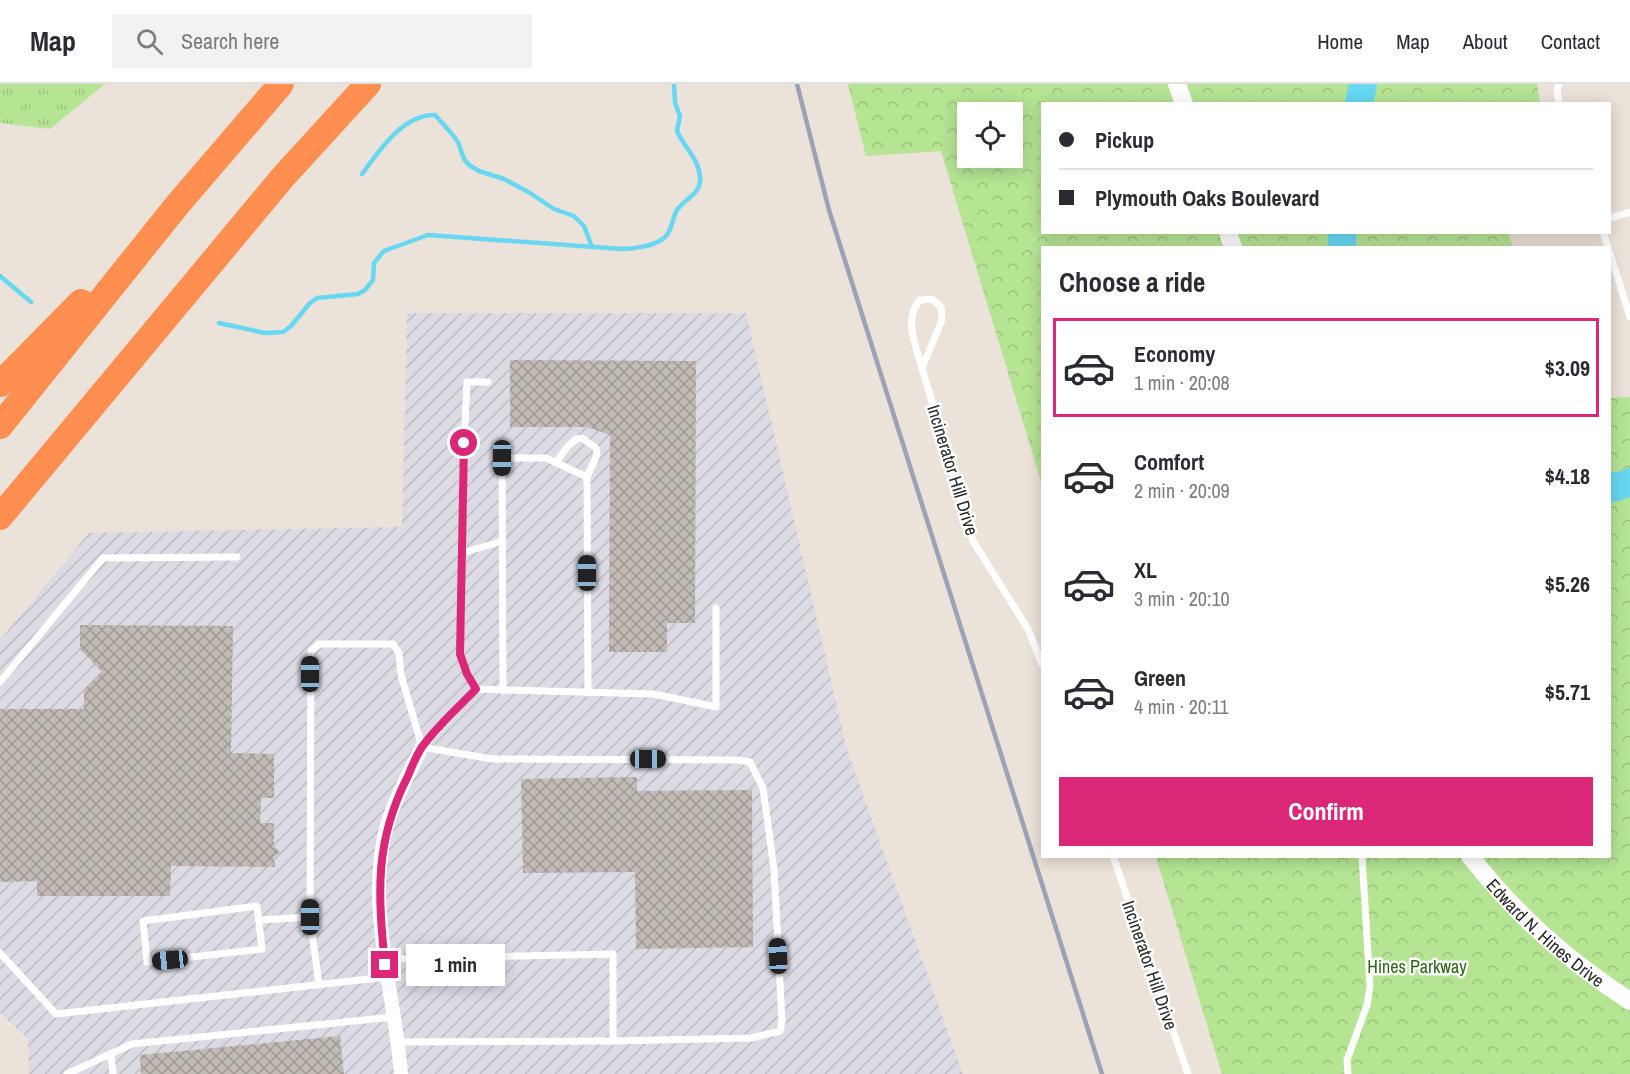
<!DOCTYPE html>
<html lang="en">
<head>
<meta charset="utf-8">
<style>
	:root { --surface:#fff; --page:#f2f2f3; --text:#2b2b33; --muted:#7c7c81; --line:#e1e1e2; --accent:#db2777 }
	body { margin:0; font-family:"Archivo Narrow",sans-serif; background:var(--page); color:var(--text); height:100vh; display:flex; flex-direction:column; font-size:22px; white-space:nowrap }
	* { box-sizing:border-box; margin:0 }
	p { font-size:20px; color:var(--muted) }
	.icon { flex:none; width:33px; height:33px; fill:none; stroke:currentColor; stroke-width:2; stroke-linecap:round; stroke-linejoin:round }
	.map { position:relative; flex:1; overflow:hidden }
	.sheet { position:absolute; left:1041px; top:162px; width:570px; height:612px; display:flex; flex-direction:column; background:var(--surface); border-radius:0px; box-shadow:0 3px 15px #0003 }
	.sheet>* { flex:none }
	.hud { position:absolute; left:1041px; top:18px; width:570px; height:132px; border-radius:0px; box-shadow:0 3px 15px #0003; display:grid; align-content:center; height:132px; padding:0 18px; background:var(--surface) }
	.tools { position:absolute; left:957px; top:18px; display:grid; gap:12px }
	.tools a { display:grid; place-items:center; width:66px; height:66px; border-radius:0px; background:var(--surface); box-shadow:0 3px 15px #0003; font-size:30px }
	.end { position:absolute; width:27px; height:27px; margin:-14px; border:8px solid #db2777; background:#fff; box-shadow:0 0 0 3px #fff }
	.from { border-radius:50% }
	.bubble { position:absolute; height:42px; border-radius:0px; background:var(--surface); box-shadow:0 3px 15px #0003; font-size:20px; font-weight:800; line-height:42px; text-align:center }
	.car { position:absolute; width:18px; height:36px; margin:-18px -9px; border-radius:8px; box-shadow:0 0 4px 2px #0007; background:linear-gradient(#222 24%,#8ab4d8 0 40%,#222 0 76%,#8ab4d8 0 86%,#222 0) }
	.hud b { display:flex; align-items:center; gap:21px; height:57px; font-size:22px }
	.hud b+b { border-top:2px solid var(--line) }
	.hud i { width:15px; height:15px; background:var(--text) }
	ul { padding:0; list-style:none }
	li { display:flex; align-items:center; gap:18px; height:99px; margin:0 12px 9px; padding:0 6px; border:3px solid transparent; border-radius:0px }
	li div { flex:1 }
	li b { display:block; font-size:22px }
	li em { font-style:normal; font-weight:800 }
	li.current { border-color:var(--accent) }
	li>.icon { width:54px; height:54px; stroke-width:1.5 }
	h2 { padding:0 18px; font-size:27px; line-height:72px }
	.primary-button { display:flex; gap:12px; margin-top:auto; padding:12px 18px }
	.primary-button a { flex:1; height:69px; border-radius:0px; background:var(--accent); color:#fff; font-size:24px; font-weight:800; line-height:69px; text-align:center }
	header { display:flex; align-items:center; gap:36px; box-sizing:border-box; height:84px; padding:0 30px; background:var(--surface); border-bottom:2px solid var(--line) }
	header strong { font-size:28px }
	nav { display:flex; gap:33px; margin-inline-start:auto; font-size:21px }
	.search { width:420px; height:54px; background:var(--page); display:flex; align-items:center; gap:15px; box-sizing:border-box; padding:0 21px; border-radius:0px; color:var(--muted); font-size:22px }
	.map>svg:first-child { display:block }
</style>
</head>
<body>
<header>
<strong>Map</strong>
<div class="search"><svg class="icon" aria-label="search" viewBox="0 0 24 24"><circle cx="10" cy="10" r="6"/><path d="M15 15l6 6"/></svg>Search here</div>
<nav><a>Home</a><a>Map</a><a>About</a><a>Contact</a></nav>
</header>
<div class="map">
<svg width="1630" height="990" viewBox="0 0 1630 990">
	<defs>
		<pattern id="industrial-furrows" width="10" height="10" patternUnits="userSpaceOnUse" patternTransform="scale(1.5)"><rect width="10" height="10" fill="#dcdae3"/><path d="M-1 1l2-2M0 10L10 0M9 11l2-2" fill="none" stroke="#bdbbc3"/></pattern>
		<pattern id="grass-tufts" width="24" height="20" patternUnits="userSpaceOnUse" patternTransform="scale(1.5)"><rect width="24" height="20" fill="#b5e493"/><path d="M3 7l-1-3M5 7V3M7 7l1-3M15 17l-1-3M17 17v-4M19 17l1-3" fill="none" stroke="#9cc47f"/></pattern>
		<pattern id="forest-crowns" width="20" height="18" patternUnits="userSpaceOnUse" patternTransform="scale(1.5)"><rect width="20" height="18" fill="#b5e493"/><path d="M2 6a3 3 0 1 1 6 0M12 15a3 3 0 1 1 6 0" fill="none" stroke="#9cc47f"/></pattern>
		<pattern id="building-cross-hatch" width="8" height="8" patternUnits="userSpaceOnUse" patternTransform="scale(1.5)"><rect width="8" height="8" fill="#c3bcb6"/><path d="M0 0l8 8M0 8l8-8" fill="none" stroke="#9e9994"/></pattern>
	</defs>
	<rect width="100%" height="100%" fill="#ebe2d9"/>
	<path fill="url(#industrial-furrows)" d="M 407,229 L 746,229 L 847,666 L 963,990 L 29,990 L 28,955 L 0,929 L 0,556 L 89,449 L 402,443 Z"/>
	<path fill="url(#grass-tufts)" d="M 0,0 L 105,0 L 50,45 L 0,39 Z"/>
	<g fill="url(#forest-crowns)" fill-rule="evenodd">
		<path d="M 848,0 L 1537,0 L 1540,19 L 1042,20 L 1042,148 L 1508,148 L 1513,163 L 1042,164 L 1042,401 L 941,67 L 866,72 ZM 968,28 L 1012,28 L 1012,74 L 968,74 Z"/>
		<path d="M 1630,313 L 1630,990 L 1222,990 L 1156,773 L 1610,772 L 1610,314 Z"/>
	</g>
	<g fill="none" stroke-linecap="round" stroke-linejoin="round">
		<g stroke="#68d7f1" stroke-width="4.5">
			<path d="M 362,90 C 379,67 403,30 435,31 L 452,50 L 458,58 L 464,75 L 469,81 L 479,87 L 504,95 L 530,109 L 554,125 L 574,132 L 584,142 L 592,163"/>
			<path d="M 0,192 L 31,218"/>
			<path d="M 219,239 L 265,249 L 283,248 L 291,242 L 310,219 L 317,214 L 358,210 L 365,206 L 373,196 L 374,179 L 384,167 L 428,151 L 622,165 C 635,165 652,162 663,155 C 672,149 672,134 677,126 C 685,114 702,110 700,93 C 699,75 684,63 677,47 L 680,32 L 675,19 L 674,0"/>
		</g>
		<g stroke="#68d7f1" stroke-width="28">
			<path d="M 1359,20 L 1363,0"/>
			<path d="M 1342,164 L 1342,148"/>
			<path d="M 1610,401 L 1614,404 L 1630,398"/>
		</g>
	</g>
	<g fill="url(#building-cross-hatch)">
		<path d="M 510,276 L 696,277 L 695,539 L 667,539 L 667,568 L 609,568 L 610,351 L 587,343 L 510,343 Z"/>
		<path d="M 80,541 L 233,542 L 231,669 L 274,670 L 274,714 L 261,714 L 260,739 L 274,739 L 274,762 L 280,768 L 274,773 L 275,783 L 171,782 L 170,812 L 37,812 L 37,797 L 0,798 L 0,625 L 84,625 L 84,606 L 102,588 L 80,565 Z"/>
		<path d="M 637,693 L 637,707 L 752,706 L 753,863 L 636,865 L 635,788 L 523,789 L 521,695 Z"/>
		<path d="M 340,952 L 344,990 L 141,990 L 140,971 Z"/>
	</g>
	<g fill="none" stroke-linecap="round" stroke-linejoin="round">
		<g stroke="#fff" stroke-width="7">
			<path d="M 1559,0 L 1557,6 L 1559,20"/>
			<path d="M 1610,134 L 1630,128"/>
			<path d="M 1603,148 L 1608,164"/>
			<path d="M 1610,169 L 1630,233"/>
			<path d="M 922,284 L 942,236 L 941,223 L 932,215 L 920,216 C 903,234 916,263 922,284 L 973,457 L 1028,545 L 1042,580"/>
			<path d="M 556,378 L 568,362 L 576,355 L 582,354 L 596,364 L 597,371 L 587,393 L 588,609"/>
			<path d="M 462,469 L 503,457"/>
			<path d="M 0,598 L 103,474 L 237,473"/>
			<path d="M 476,605 L 467,590 L 460,570 L 464,359 L 467,298 L 488,298"/>
			<path d="M 503,607 L 502,374 L 546,374 L 587,393"/>
			<path d="M 422,663 L 476,605 L 654,610 L 716,623 L 716,524"/>
			<path d="M 1113,772 L 1188,990"/>
			<path d="M 257,822 L 262,865 L 147,878 L 143,837 Z"/>
			<path d="M 259,836 L 310,833"/>
			<path d="M 0,869 L 56,930 L 387,893"/>
			<path d="M 385,875 L 613,870 L 613,957"/>
			<path d="M 319,901 L 310,833 L 311,567 L 319,560 L 393,560 L 399,569 L 401,591 L 422,663"/>
			<path d="M 397,958 L 613,957 L 751,954 L 780,947 L 782,938 L 774,785 L 763,704 L 750,678 L 738,676 L 492,675 L 422,663"/>
			<path d="M 111,970 L 113,990"/>
			<path d="M 67,990 L 132,960 L 393,933"/>
			<path d="M 1348,990 L 1347,976 L 1367,921 L 1370,902 L 1362,772"/>
		</g>
		<path stroke="#fff" stroke-width="14" d="M 401,990 C 395,910 364,817 388,738 C 396,712 410,687 422,663"/>
		<g stroke="#fff" stroke-width="18">
			<path d="M 1177,0 L 1184,20"/>
			<path d="M 1228,148 L 1233,164"/>
			<path id="s1" d="M 1470,772 C 1515,830 1569,878 1630,917"/>
		</g>
		<g stroke="#ff8f50" stroke-width="26">
			<path d="M 0,300 L 81,218"/>
			<path d="M 0,342 L 178,120 L 281,0"/>
			<path d="M 0,433 L 283,93 L 368,0"/>
		</g>
		<path stroke="#9ca1b3" stroke-width="4.5" d="M 797,0 L 829,126 L 1102,990"/>
	</g>
	<g fill="none" stroke-linecap="round" stroke-linejoin="round">
		<path stroke="#db2777" stroke-width="8" d="M 385,881 C 378,810 374,758 408,692 C 412,682 416,672 422,663 C 436,643 459,623 476,605 L 467,590 L 460,570 L 464,359"/>
	</g>
	<g text-anchor="middle" dominant-baseline="central" stroke-width="5" stroke-linejoin="round" paint-order="stroke">
		<g font-size="18" fill="#282828" stroke="#fff">
			<text transform="translate(953 386) rotate(73)">Incinerator Hill Drive</text>
			<text stroke="none"><textPath href="#s1" startOffset="108">Edward N. Hines Drive</textPath></text>
			<text transform="translate(1150 881) rotate(71)">Incinerator Hill Drive</text>
		</g>
		<g font-size="18" fill="#2d6617" stroke="#fff">
			<text x="1417" y="882">Hines Parkway</text>
		</g>
	</g>
</svg>
<div class="tools">
<a><svg class="icon" aria-label="locate" viewBox="0 0 24 24"><circle cx="12" cy="12" r="6"/><path d="M12 2v4M12 18v4M2 12h4M18 12h4"/></svg></a>
</div>
<i class="end from" style="left:464px;top:359px"></i>
<i class="end" style="left:385px;top:881px"></i>
<div class="bubble" style="left:406px;top:860px;width:99px">1 min</div>
<i class="car" style="left:502px;top:374px;rotate:180deg"></i>
<i class="car" style="left:587px;top:489px;rotate:0deg"></i>
<i class="car" style="left:310px;top:590px;rotate:0deg"></i>
<i class="car" style="left:648px;top:675px;rotate:90deg"></i>
<i class="car" style="left:310px;top:833px;rotate:0deg"></i>
<i class="car" style="left:778px;top:872px;rotate:357deg"></i>
<i class="car" style="left:170px;top:876px;rotate:264deg"></i>
<div class="hud">
<b><i class="from"></i>Pickup</b>
<b><i></i>Plymouth Oaks Boulevard</b>
</div>
<section class="sheet">
<h2>Choose a ride</h2>
<ul>
<li class="current"><svg class="icon" aria-label="car" viewBox="0 0 24 24"><path d="M5 17H2v-5l4-1 3-4h7l3 4 3 1v5h-3M9 17h6M6 11h13"/><circle cx="7" cy="17" r="2"/><circle cx="17" cy="17" r="2"/></svg><div><b>Economy</b><p>1 min · 20:08</p></div><em>$3.09</em></li>
<li><svg class="icon" aria-label="car" viewBox="0 0 24 24"><path d="M5 17H2v-5l4-1 3-4h7l3 4 3 1v5h-3M9 17h6M6 11h13"/><circle cx="7" cy="17" r="2"/><circle cx="17" cy="17" r="2"/></svg><div><b>Comfort</b><p>2 min · 20:09</p></div><em>$4.18</em></li>
<li><svg class="icon" aria-label="car" viewBox="0 0 24 24"><path d="M5 17H2v-5l4-1 3-4h7l3 4 3 1v5h-3M9 17h6M6 11h13"/><circle cx="7" cy="17" r="2"/><circle cx="17" cy="17" r="2"/></svg><div><b>XL</b><p>3 min · 20:10</p></div><em>$5.26</em></li>
<li><svg class="icon" aria-label="car" viewBox="0 0 24 24"><path d="M5 17H2v-5l4-1 3-4h7l3 4 3 1v5h-3M9 17h6M6 11h13"/><circle cx="7" cy="17" r="2"/><circle cx="17" cy="17" r="2"/></svg><div><b>Green</b><p>4 min · 20:11</p></div><em>$5.71</em></li>
</ul>
<div class="primary-button"><a>Confirm</a></div>
</section>
</div>
</body>
</html>
